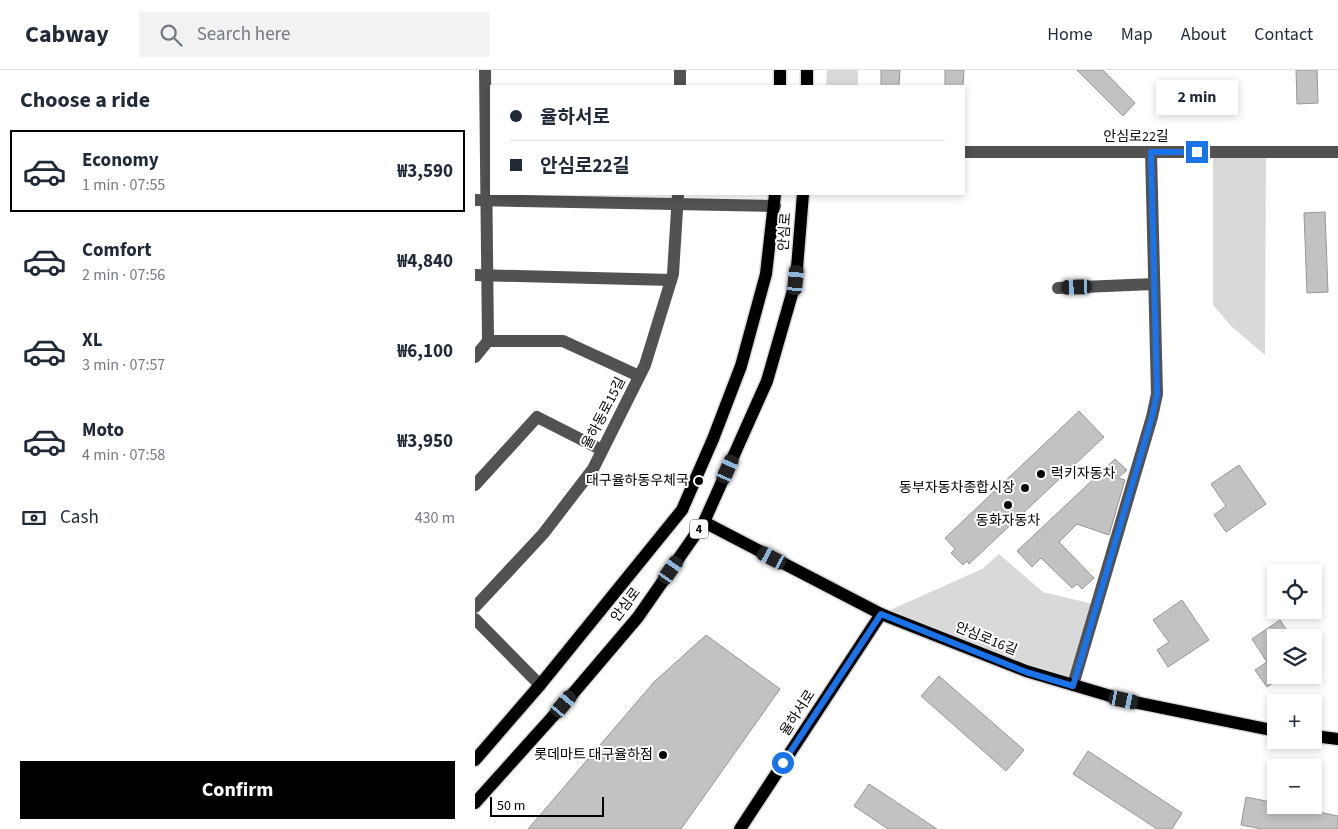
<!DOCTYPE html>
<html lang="en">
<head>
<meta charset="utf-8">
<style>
	:root { --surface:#fff; --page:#f2f2f3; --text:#1f2937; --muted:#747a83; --line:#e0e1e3; --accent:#000 }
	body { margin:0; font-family:"Source Sans 3","Noto Sans KR",sans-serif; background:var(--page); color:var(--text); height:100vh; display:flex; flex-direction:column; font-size:19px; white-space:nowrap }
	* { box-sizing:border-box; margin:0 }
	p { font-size:16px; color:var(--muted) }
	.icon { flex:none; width:28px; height:28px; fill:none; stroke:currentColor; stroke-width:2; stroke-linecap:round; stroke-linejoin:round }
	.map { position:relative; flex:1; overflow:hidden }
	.panel { display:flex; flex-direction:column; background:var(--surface); width:475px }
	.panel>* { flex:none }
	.hud { position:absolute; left:15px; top:15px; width:475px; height:110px; border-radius:0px; box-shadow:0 2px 8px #0003; display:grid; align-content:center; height:110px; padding:0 20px; background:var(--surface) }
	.controls { position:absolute; left:792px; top:494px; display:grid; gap:10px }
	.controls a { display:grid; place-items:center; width:55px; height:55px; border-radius:0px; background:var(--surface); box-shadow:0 2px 8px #0003; font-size:25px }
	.scale { position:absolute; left:15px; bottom:12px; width:114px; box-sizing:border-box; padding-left:5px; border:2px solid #000; border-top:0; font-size:14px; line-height:18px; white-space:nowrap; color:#000; -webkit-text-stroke:4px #fff; paint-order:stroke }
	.end { position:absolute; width:22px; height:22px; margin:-11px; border:6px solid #1a73e8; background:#fff; box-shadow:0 0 0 2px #fff }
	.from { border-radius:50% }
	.bubble { position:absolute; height:35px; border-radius:0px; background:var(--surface); box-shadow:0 2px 8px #0003; font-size:16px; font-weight:700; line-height:35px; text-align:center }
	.car { position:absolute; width:15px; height:30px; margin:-15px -8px; border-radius:6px; box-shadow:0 0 4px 1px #0007; background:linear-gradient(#222 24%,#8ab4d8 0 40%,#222 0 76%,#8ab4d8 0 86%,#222 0) }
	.hud b { display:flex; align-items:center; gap:18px; height:48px; font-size:19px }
	.hud b+b { border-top:1px solid var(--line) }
	.hud i { width:12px; height:12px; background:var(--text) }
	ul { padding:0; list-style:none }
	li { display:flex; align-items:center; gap:15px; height:82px; margin:0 10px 8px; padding:0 10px; border:2px solid transparent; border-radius:0px }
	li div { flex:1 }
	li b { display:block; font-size:19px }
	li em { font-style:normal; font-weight:700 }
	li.on { border-color:var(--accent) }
	li>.icon { width:45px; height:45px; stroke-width:1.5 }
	h2 { padding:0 20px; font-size:22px; line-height:60px }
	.pay { display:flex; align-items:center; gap:12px; height:55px; padding:0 20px; font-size:19px }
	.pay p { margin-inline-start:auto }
	.action { display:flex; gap:10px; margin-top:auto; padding:10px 20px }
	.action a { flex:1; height:58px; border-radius:0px; background:var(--accent); color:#fff; font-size:20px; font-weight:700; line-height:58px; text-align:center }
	header { display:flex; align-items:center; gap:30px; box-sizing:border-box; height:70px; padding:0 25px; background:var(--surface); border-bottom:1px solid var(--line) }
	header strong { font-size:24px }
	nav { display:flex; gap:28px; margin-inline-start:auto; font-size:18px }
	.search { width:350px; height:45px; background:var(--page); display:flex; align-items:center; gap:12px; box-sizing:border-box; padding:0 18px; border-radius:0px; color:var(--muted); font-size:19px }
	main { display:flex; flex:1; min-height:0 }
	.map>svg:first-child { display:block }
</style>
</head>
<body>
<header>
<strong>Cabway</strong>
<div class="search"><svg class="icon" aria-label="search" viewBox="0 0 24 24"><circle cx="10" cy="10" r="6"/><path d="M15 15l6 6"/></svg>Search here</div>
<nav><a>Home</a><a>Map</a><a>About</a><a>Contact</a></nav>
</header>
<main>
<section class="panel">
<h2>Choose a ride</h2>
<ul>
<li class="on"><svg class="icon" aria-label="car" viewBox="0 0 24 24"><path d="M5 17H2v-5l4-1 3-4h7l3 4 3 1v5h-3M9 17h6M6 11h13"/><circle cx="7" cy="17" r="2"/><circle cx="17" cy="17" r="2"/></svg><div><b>Economy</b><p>1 min · 07:55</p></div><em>₩3,590</em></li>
<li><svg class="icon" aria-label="car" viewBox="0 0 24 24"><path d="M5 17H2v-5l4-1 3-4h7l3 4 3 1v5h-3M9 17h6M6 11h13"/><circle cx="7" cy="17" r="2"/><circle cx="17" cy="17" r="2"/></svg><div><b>Comfort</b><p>2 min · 07:56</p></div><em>₩4,840</em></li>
<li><svg class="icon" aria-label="car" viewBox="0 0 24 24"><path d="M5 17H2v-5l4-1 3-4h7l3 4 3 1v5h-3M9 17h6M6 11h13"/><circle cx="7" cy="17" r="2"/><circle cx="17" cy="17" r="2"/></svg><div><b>XL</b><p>3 min · 07:57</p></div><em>₩6,100</em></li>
<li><svg class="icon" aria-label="car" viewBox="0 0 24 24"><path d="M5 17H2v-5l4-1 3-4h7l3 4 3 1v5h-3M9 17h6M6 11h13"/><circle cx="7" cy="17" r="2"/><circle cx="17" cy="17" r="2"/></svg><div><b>Moto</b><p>4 min · 07:58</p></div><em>₩3,950</em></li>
</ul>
<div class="pay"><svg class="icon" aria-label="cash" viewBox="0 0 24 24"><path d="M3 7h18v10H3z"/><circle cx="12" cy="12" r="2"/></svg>Cash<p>430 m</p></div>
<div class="action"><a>Confirm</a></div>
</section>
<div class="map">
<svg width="863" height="759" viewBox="0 0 863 759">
	<rect width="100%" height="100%" fill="#fff"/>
	<g fill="#d9d9d9">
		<path d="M 352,0 L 383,0 L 383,16 L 351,16 Z"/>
		<path d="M 738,82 L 791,82 L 790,285 L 757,257 L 738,235 Z"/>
		<path d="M 524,484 L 568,522 L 622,535 L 598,615 L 406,544 L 507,499 Z"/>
	</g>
	<g fill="#c2c2c2" stroke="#969696">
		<path d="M 406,0 L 425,0 L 424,16 L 406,16 Z"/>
		<path d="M 470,0 L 489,0 L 488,16 L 470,16 Z"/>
		<path d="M 602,0 L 628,0 L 660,33 L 648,46 Z"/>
		<path d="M 821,0 L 842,0 L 843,33 L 822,34 Z"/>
		<path d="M 850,142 L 853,222 L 832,223 L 829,143 Z"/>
		<path d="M 604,341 L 629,367 L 494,494 L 492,491 L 488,495 L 476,483 L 480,479 L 470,468 Z"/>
		<path d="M 640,389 L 652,400 L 643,408 L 650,410 L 634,465 L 602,454 L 584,472 L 619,508 L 607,519 L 602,514 L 597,518 L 566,488 L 557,497 L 542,481 Z"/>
		<path d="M 764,395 L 791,434 L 751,462 L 739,445 L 751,436 L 736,414 Z"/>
		<path d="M 707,530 L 734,570 L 693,597 L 682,580 L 694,572 L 678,550 Z"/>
		<path d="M 805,550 L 817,568 L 801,568 L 801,611 L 792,617 L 780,600 L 792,592 L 777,569 Z"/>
		<path d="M 231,565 L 305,619 L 206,759 L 53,759 L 179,612 Z"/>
		<path d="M 464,606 L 549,680 L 531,701 L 446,626 Z"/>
		<path d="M 613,681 L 707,743 L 697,759 L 682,759 L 598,704 Z"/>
		<path d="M 394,714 L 462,759 L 413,759 L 379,736 Z"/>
		<path d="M 771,727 L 801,733 L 801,735 L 810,735 L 863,746 L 863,759 L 787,759 L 766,755 Z"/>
	</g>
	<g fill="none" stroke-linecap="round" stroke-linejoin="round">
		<defs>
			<g id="major">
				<path d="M 305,16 L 305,0"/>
				<path d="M 332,16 L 332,0"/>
				<path d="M 229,452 L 406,544 L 551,601 L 649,630 L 801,661"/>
				<path d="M 839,666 L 863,669"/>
				<path d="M 0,690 L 65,615 L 207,440 L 238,369 L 266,296 L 291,204 L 300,124"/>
				<path d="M 0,733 L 89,634 L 163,547 L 229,452 L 292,311 L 321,210 L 328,124"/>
				<path d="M 265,759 L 406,544"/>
			</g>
		</defs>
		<use href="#major" stroke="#dbdbdb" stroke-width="15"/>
		<g stroke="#525252" stroke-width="12">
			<path d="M 205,16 L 205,0"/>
			<path d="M 489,82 L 863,82"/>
			<path d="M 0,130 L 300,136"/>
			<path d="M 0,205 L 196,210"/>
			<path d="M 583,218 L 679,214"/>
			<path d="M 13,271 L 88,271 L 164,306"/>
			<path d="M 0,287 L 13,271 L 10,0"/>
			<path d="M 0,415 L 62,347 L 127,380"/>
			<path d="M 0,537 L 68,464 L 118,399 L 170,295 L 198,204 L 203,124"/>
			<path d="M 0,549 L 65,615"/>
			<path d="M 598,615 L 677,347 L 682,324 L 676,82"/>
		</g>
		<use href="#major" stroke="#000" stroke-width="12"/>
	</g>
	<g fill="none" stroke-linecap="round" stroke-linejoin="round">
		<path stroke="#1a73e8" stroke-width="6" d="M 308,693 L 406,544 L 551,602 L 598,616 L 677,347 L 682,324 L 676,82 L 722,82"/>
	</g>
	<g fill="#000" stroke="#fff" stroke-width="2">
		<circle cx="566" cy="404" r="5"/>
		<circle cx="224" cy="411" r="5"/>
		<circle cx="550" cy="418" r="5"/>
		<circle cx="533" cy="435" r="5"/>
		<circle cx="188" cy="685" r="5"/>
	</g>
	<g text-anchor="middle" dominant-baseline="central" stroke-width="4" stroke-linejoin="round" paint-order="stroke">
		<rect fill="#fff" stroke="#4c4c4c" stroke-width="1" x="215" y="449.5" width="18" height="19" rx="4"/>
		<g font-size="12" font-weight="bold" fill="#000">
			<text x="224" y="459">4</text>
		</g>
		<g font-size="14" fill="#000" stroke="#fff">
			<text x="661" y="67">안심로22길</text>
			<text transform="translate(310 162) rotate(-86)">안심로</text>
			<text transform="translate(129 343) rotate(-63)">율하동로15길</text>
			<text transform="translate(151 535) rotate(-53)">안심로</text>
			<text transform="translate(511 569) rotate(22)">안심로16길</text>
			<text transform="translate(323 643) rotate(-57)">율하서로</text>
		</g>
		<g font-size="14" fill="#000" stroke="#fff" text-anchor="end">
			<text x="576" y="404" text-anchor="start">럭키자동차</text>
			<text x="214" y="411">대구율하동우체국</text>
			<text x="540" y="418">동부자동차종합시장</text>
			<text x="533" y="451" text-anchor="middle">동화자동차</text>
			<text x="178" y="685">롯데마트 대구율하점</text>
		</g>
	</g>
</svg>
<div class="controls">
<a><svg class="icon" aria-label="locate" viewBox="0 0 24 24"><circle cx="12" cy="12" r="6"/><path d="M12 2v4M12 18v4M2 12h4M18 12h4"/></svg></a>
<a><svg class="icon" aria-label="layers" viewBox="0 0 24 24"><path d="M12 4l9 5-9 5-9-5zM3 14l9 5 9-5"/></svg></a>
<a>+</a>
<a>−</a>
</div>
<div class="scale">50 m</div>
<i class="end from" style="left:308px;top:693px"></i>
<i class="end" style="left:722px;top:82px"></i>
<div class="bubble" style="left:681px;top:10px;width:82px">2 min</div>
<i class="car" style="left:321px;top:210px;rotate:5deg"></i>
<i class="car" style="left:602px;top:217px;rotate:268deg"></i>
<i class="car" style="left:253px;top:399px;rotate:24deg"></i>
<i class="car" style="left:297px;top:488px;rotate:297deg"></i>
<i class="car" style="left:196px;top:500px;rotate:35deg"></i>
<i class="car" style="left:649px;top:630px;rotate:102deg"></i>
<i class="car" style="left:89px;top:634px;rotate:40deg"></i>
<div class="hud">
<b><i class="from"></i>율하서로</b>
<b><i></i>안심로22길</b>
</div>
</div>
</main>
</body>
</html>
